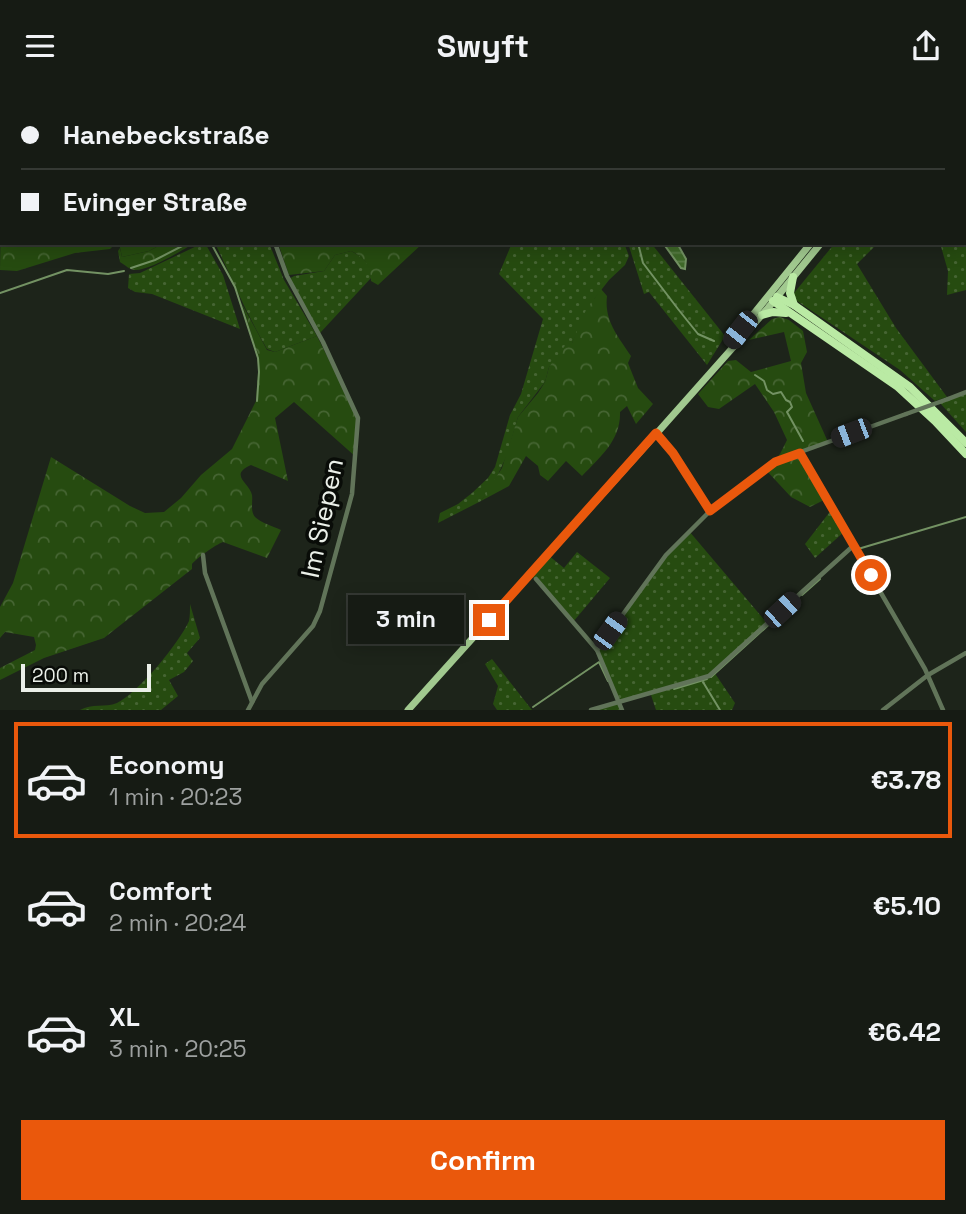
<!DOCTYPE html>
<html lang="en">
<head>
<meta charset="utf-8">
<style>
	:root { --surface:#161b14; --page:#232822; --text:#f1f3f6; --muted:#9ea1a0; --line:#353934; --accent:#ea580c }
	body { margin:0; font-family:"Space Grotesk",sans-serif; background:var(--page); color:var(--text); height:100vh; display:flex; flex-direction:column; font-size:26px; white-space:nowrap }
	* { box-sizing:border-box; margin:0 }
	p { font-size:23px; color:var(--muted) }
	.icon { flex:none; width:38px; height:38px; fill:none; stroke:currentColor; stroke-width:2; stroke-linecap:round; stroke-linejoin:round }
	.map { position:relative; height:619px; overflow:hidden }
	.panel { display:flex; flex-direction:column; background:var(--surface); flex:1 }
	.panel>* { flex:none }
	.guide { position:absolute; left:0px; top:0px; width:966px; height:154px; box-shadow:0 4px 18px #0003,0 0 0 2px var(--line); display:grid; align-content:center; height:154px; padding:0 21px; background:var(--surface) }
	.scale { position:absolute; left:21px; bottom:18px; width:130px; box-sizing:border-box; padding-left:7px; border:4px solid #ebf0e9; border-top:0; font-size:19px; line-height:24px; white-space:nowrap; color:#ebf0e9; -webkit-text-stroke:5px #090c08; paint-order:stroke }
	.end { position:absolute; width:32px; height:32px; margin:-16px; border:9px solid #ea580c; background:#fff; box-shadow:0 0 0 4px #fff }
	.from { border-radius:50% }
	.bubble { position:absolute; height:49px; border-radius:0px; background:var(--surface); box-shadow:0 4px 18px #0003,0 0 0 2px var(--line); font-size:23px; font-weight:800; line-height:49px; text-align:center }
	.car { position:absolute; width:21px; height:42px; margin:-21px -10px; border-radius:9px; box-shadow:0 0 5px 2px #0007; background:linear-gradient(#222 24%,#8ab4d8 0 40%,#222 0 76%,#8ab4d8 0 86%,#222 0) }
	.guide b { display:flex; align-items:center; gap:24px; height:66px; font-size:26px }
	.guide b+b { border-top:2px solid var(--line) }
	.guide i { width:18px; height:18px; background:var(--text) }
	ul { padding:12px 0 0; list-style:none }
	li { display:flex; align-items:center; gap:21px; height:116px; margin:0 14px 10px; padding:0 7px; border:4px solid transparent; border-radius:0px }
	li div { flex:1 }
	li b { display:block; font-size:26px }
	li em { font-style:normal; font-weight:800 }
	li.current { border-color:var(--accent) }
	li>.icon { width:63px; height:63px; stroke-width:1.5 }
	.cta { display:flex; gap:14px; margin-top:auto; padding:14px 21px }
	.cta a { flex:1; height:80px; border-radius:0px; background:var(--accent); color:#fff; font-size:28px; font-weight:800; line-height:80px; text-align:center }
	header { display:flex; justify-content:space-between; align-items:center; height:91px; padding:0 21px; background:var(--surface); font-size:32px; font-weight:800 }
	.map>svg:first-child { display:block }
</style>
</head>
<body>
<header><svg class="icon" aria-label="menu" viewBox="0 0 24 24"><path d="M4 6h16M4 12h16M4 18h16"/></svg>Swyft<svg class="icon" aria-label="share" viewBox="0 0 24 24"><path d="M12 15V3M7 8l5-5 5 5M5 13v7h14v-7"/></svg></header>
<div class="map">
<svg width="966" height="619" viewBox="0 0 966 619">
	<defs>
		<pattern id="grass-dots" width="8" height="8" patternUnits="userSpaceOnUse" patternTransform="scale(1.75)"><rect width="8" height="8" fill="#264b10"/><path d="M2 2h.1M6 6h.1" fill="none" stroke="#466533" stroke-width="1.8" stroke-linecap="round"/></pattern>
		<pattern id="forest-crowns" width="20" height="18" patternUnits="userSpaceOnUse" patternTransform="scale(1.75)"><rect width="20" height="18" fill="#264b10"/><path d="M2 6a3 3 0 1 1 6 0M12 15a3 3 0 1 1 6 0" fill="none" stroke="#466533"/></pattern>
		<pattern id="water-rules" width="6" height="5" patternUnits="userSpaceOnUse" patternTransform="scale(1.75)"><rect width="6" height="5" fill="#3f6929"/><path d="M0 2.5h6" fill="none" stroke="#5b7f48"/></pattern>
	</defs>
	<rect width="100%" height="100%" fill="#1d241a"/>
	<g fill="url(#grass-dots)">
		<path d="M 362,0 L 539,0 L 360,2 Z"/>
		<path d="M 964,25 L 966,25 L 966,199 L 947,204 L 948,180 L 940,152 L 964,152 Z"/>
		<path d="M 203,152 L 205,152 L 223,184 L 240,238 L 152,203 L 135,201 L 128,197 L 129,183 L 140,182 Z"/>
		<path d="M 215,152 L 269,152 L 284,189 L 317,245 L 275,261 L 267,258 C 247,224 232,188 215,152 Z"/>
		<path d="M 512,152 L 624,152 L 629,165 L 625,174 L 609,189 L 595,207 L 572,252 L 549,276 L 545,291 L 518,326 L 507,364 L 495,390 L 481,410 L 438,432 L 440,422 L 458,413 L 472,402 L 488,387 L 495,376 L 510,324 L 521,303 L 543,228 L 499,183 Z"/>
		<path d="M 628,152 L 651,152 L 725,245 L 707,274 L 649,201 L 644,203 Z"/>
		<path d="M 835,152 L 878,152 L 857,173 L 896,237 L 947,306 L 935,310 L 900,279 L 794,208 L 794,202 Z"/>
		<path d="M 351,160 C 363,166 371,173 371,187 L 320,242 L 289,188 L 294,185 L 324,180 L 335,164 Z"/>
		<path d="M 966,303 L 966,341 L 940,312 Z"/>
		<path d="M 832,418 L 845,440 L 815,467 L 805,453 Z"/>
		<path d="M 689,440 L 767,532 L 714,581 L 735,612 L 732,619 L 656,619 L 650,601 L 620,611 L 622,619 L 591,619 L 620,610 L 597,562 L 666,464 Z"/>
		<path d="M 577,461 L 610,487 L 573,531 L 531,484 L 548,464 L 564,477 Z"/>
		<path d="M 190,513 L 200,547 L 187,562 L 193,570 L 184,581 L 169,589 L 178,605 L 161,619 L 80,619 C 92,612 105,617 117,612 C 139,601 179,552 189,530 C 190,525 190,519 190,513 Z"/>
		<path d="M 492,568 L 532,619 L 497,619 L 493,613 L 498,595 L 485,573 Z"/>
	</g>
	<g fill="url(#forest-crowns)">
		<path d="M 544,0 L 831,0 L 543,2 Z"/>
		<path d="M 2,60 L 2,152 L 116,152 L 110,158 L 75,162 L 17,180 L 0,179 Z"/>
		<path d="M 164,152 L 195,152 C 180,160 151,179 135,179 C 130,179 125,174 120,171 L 118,160 L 120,157 L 122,166 L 149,160 Z"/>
		<path d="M 278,152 L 423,152 L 378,194 L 371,190 C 371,175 364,166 351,160 L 335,164 L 324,180 L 289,184 Z"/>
		<path d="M 601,198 L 607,205 C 604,230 618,245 631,265 L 628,272 L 638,297 L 653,313 L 636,333 L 627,315 L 620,321 C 621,349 600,366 582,385 L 566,370 L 548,390 L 540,384 L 538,375 L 526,365 L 509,395 L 481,410 L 502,377 L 518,326 L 538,302 L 545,291 L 549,276 L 567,252 L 572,252 L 585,221 Z"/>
		<path d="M 242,213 L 267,259 L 275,261 L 317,245 L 355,321 L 357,330 L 356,366 L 294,311 L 275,327 L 288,390 L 251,374 C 228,384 250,392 252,404 C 253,411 250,420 255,426 C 261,432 273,435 281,439 L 267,467 L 223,451 C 215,454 197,467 192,473 L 192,478 L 104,547 L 44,567 L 0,589 L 0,577 L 35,559 L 36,554 L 34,546 L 5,541 L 0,547 L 0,516 L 13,492 L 51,366 L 130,415 L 145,422 L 164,421 L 181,407 L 201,384 L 232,358 L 256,310 L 259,268 Z"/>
		<path d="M 780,226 L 789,229 L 803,240 L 807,261 L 801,272 L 806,302 L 828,351 L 801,362 L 826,408 L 810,416 L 791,406 L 766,379 L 780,363 L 787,349 L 774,321 L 755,293 L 719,318 L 708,316 L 698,303 L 728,270 L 736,269 L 751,281 L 791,270 L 784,241 L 749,249 L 772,228 Z"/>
	</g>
	<path fill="#264b10" d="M 119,152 L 164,152 L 149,160 L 122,166 Z"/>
	<path fill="url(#water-rules)" stroke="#739263" stroke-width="2" d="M 663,152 L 677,152 L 686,168 L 685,178 L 681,177 Z"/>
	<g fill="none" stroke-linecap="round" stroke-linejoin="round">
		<g stroke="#739263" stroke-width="2">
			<path d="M 505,0 L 507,2"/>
			<path d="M 355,2 L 356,0"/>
			<path d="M 211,152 L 235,196 L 258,267 L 259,281 L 257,310"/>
			<path d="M 638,152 L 643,172 L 678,218 L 698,243 L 714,250"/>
			<path d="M 131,177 L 155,169 L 188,152"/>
			<path d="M 0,202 L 67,179 L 108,183 L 124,180"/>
			<path d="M 755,284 L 764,290 L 767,299 L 773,303 L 781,301 L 786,309 L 790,311 L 792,316 L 787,321 L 803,350"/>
			<path d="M 814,381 L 851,446"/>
			<path d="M 858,458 L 966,426"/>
			<path d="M 802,504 L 820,488"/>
			<path d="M 788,517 L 798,508"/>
			<path d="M 711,586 L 785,519"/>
			<path d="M 703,591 L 720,619"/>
			<path d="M 674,598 L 707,588"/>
			<path d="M 533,616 L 599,571 L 608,590"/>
		</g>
		<g stroke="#617459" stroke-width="4.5">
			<path d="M 76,0 L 77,2"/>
			<path d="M 86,0 L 87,2"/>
			<path d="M 192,0 L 194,2"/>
			<path d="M 16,2 L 16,0"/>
			<path d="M 541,2 L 542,0"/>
			<path d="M 0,38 L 2,38"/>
			<path d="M 948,308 L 966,301"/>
			<path d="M 657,343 L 673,362 L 710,420"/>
			<path d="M 800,362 L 925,578 L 943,619"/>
			<path d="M 203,464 L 205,482 L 252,611"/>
			<path d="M 536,488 L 597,559 L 622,619"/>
			<path d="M 597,559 L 666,464 L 710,420 L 781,368 L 906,323"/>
			<path d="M 248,619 L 262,593 L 313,535 L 320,520 L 352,403 L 358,327 L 323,251 L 287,185 L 275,152"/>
			<path d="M 591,619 L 709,585 L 853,455"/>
			<path d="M 883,619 L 928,584 L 966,562"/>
		</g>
		<g stroke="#a1c98f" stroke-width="7">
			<path d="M 936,2 L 937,0"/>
			<path d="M 947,2 L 948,0"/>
			<path d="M 731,251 L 811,152"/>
			<path d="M 408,619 L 657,342 L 768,217 L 821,152"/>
		</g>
		<g stroke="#baeaa4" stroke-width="8">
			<path d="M 793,186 L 790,202 L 794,214"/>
			<path d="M 777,206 L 794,214 L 910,296 L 966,352"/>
			<path d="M 773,210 L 898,296 L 935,330 L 966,363"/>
			<path d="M 762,224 L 773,221 L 786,222"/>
		</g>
		<path stroke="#617459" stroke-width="4.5" d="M 906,323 L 948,308"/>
	</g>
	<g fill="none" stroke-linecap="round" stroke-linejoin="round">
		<path stroke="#ea580c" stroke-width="9" d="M 489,529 L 656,342 L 673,362 L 710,420 L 775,371 L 800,362 L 871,484"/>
	</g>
	<g text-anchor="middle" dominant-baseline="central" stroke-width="7" stroke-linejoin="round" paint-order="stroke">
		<g font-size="26" fill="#ebf0e9" stroke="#090c08">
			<text transform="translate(322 427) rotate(-78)">Im Siepen</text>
		</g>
	</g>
</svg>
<div class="scale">200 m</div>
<i class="end from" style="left:871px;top:484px"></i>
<i class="end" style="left:489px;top:529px"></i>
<div class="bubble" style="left:348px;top:504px;width:116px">3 min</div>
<i class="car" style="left:740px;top:239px;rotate:218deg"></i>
<i class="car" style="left:851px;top:342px;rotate:249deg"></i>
<i class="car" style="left:782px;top:519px;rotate:47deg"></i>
<i class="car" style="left:610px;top:540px;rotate:36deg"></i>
<div class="guide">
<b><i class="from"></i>Hanebeckstraße</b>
<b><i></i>Evinger Straße</b>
</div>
</div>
<section class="panel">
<ul>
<li class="current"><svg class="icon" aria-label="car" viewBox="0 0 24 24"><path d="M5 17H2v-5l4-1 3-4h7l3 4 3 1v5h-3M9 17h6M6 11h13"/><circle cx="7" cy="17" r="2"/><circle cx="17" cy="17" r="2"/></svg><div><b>Economy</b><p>1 min · 20:23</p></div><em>€3.78</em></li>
<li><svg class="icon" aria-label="car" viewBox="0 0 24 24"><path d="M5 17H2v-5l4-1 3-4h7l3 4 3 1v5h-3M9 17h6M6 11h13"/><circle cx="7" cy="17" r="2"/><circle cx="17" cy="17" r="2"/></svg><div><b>Comfort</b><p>2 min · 20:24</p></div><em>€5.10</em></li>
<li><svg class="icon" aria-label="car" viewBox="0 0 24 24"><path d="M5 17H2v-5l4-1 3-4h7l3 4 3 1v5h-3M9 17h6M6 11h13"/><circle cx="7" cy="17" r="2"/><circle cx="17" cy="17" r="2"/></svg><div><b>XL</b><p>3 min · 20:25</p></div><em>€6.42</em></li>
</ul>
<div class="cta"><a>Confirm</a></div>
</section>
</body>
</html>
